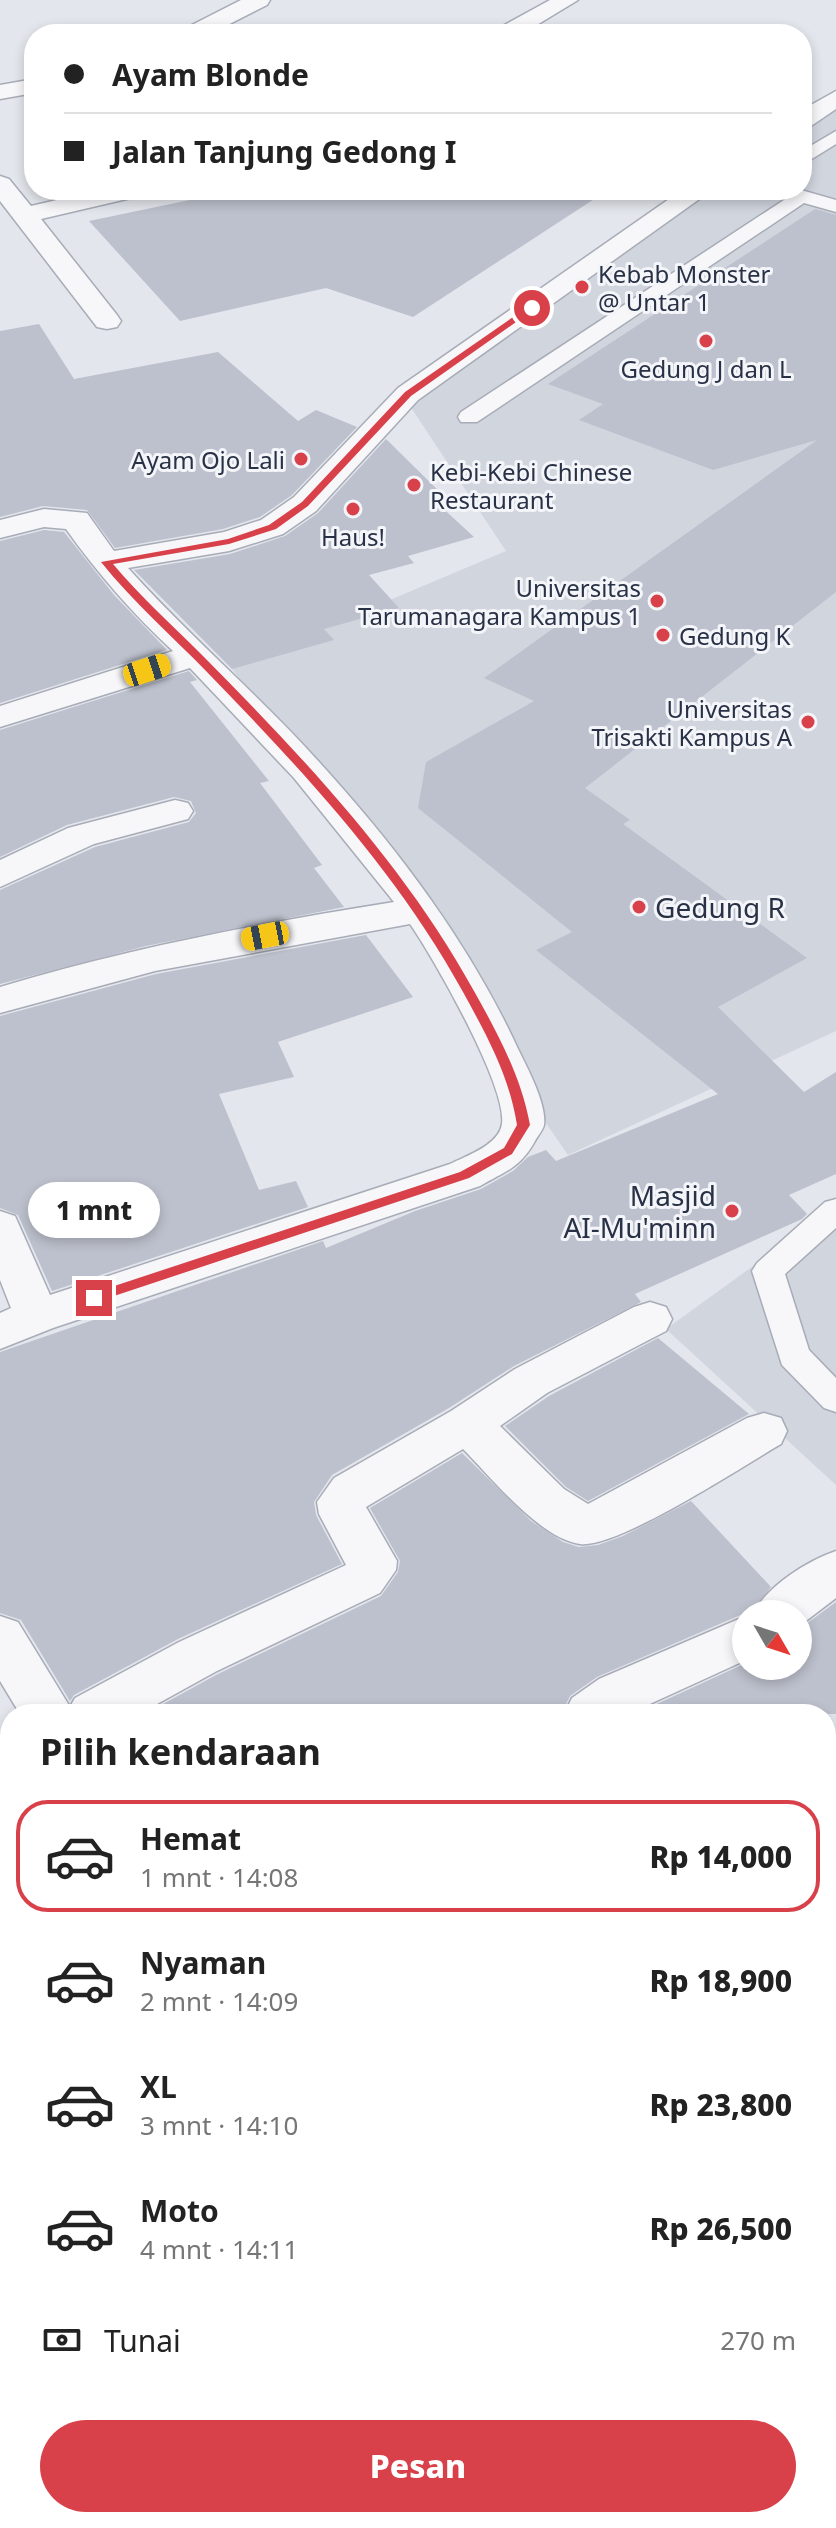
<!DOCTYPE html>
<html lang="id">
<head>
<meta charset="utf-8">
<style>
	:root { --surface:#fff; --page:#f6f6f6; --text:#222; --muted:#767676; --line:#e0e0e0; --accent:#d9414a }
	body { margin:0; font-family:"Noto Sans",sans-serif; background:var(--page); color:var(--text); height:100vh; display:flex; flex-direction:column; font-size:30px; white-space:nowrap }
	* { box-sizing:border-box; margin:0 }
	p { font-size:26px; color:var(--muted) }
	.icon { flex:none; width:44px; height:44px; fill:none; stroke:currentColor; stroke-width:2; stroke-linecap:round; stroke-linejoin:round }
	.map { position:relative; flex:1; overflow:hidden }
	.sheet { position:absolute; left:0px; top:1704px; width:836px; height:824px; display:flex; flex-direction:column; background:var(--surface); border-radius:32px 32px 0 0; box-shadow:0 4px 12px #0003 }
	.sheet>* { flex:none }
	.top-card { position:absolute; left:24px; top:24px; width:788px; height:176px; border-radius:32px; box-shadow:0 4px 12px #0003; display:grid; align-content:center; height:176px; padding:0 40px; background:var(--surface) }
	.needle { width:52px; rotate:129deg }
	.fabs { position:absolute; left:732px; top:1600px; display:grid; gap:16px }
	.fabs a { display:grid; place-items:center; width:80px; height:80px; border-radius:50%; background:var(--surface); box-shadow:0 4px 12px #0003; font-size:40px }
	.end { position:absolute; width:36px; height:36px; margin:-18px; border:10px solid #d9414a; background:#fff; box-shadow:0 0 0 4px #fff }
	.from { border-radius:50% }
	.bubble { position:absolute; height:56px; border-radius:28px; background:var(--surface); box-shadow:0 4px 12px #0003; font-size:26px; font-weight:800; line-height:56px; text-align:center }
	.car { position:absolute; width:24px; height:48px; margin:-24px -12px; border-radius:10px; box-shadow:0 0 6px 2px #0007; background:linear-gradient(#f5c518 24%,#345 0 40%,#f5c518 0 76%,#345 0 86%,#f5c518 0) }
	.top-card b { display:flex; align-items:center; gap:28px; height:76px; font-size:30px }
	.top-card b+b { border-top:2px solid var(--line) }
	.top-card i { width:20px; height:20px; background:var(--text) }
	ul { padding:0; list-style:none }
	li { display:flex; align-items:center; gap:24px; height:112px; margin:0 16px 12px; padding:0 24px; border:4px solid transparent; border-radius:32px }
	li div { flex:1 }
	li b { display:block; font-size:30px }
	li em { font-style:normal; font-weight:800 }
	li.current { border-color:var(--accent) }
	li>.icon { width:72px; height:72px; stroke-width:1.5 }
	h2 { padding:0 40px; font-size:36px; line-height:96px }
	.pay { display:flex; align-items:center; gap:20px; height:88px; padding:0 40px; font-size:30px }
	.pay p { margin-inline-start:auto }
	.button { display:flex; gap:16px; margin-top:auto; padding:16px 40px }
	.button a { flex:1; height:92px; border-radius:48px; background:var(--accent); color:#fff; font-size:32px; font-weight:800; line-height:92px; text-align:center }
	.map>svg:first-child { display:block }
</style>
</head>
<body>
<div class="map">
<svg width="836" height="2528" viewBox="0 0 836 2528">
	<rect width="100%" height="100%" fill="#e3e6ec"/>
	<g fill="#d1d5de">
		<path d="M 836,97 L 836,1031 L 568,1155 L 231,667 L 506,551 L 406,400 L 704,190 L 802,190 L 802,121 Z"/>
		<path d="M 836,1206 L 836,1485 L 666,1329 Z"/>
		<path d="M 836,1891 L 836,2038 L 826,2027 L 826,1896 Z"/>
	</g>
	<g fill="#bdc1cd">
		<path d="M 238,190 L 608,190 L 413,317 L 326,288 L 180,321 L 89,221 Z"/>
		<path d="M 815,209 L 836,215 L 836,592 L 585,788 L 630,820 L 623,824 L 807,958 L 718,1007 L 804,1092 L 836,1072 L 836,1174 L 789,1195 L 807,1214 L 802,1219 L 635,1294 L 641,1302 L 514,1366 L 449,1408 L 332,1475 L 314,1502 L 316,1515 L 342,1564 L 178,1639 L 74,1695 L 70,1701 L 21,1620 L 0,1613 L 0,1352 L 323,1241 L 326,1248 L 415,1211 L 481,1189 L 513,1171 L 528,1157 L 546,1150 L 556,1161 L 718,1094 L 536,950 L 572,932 L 418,808 L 426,762 L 534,701 L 484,678 L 817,440 L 713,470 L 579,420 L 603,404 L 548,384 Z"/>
		<path d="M 39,324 L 74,379 L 218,352 L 298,421 L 316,410 L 357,427 L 292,495 L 260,517 L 223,529 L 115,548 L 87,510 L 43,506 L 0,517 L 0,331 Z"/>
		<path d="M 386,439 L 447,499 L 436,502 L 474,537 L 408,556 L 414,563 L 369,575 L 399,608 L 324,629 L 334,640 L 232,669 L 134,570 L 230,554 L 285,536 L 318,513 Z"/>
		<path d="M 44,530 L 64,532 L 114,595 L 167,650 L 0,703 L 0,541 Z"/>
		<path d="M 189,671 L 197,680 L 190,682 L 269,781 L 260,783 L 322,865 L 314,868 L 344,907 L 146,946 L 0,984 L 0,890 L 95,847 L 189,822 L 196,813 L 191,801 L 174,797 L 67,825 L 0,857 L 0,730 Z"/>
		<path d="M 366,935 L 413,997 L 278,1042 L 294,1077 L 219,1094 L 259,1190 L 296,1181 L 308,1207 L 52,1291 L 18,1215 L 0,1208 L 0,1016 L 156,974 Z"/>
		<path d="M 658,1338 L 749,1414 L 588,1501 L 566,1487 L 505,1426 L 549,1396 Z"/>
		<path d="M 462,1453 L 531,1521 L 563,1542 L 579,1547 L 598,1545 L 623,1536 L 691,1501 L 771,1587 L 750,1614 L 745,1613 L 597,1677 L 570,1696 L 561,1714 L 145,1714 L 216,1675 L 381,1596 L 398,1572 L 400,1561 L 370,1508 Z"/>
		<path d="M 836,1602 L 836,1714 L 635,1714 L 746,1663 L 746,1666 L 798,1666 L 798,1630 Z"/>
	</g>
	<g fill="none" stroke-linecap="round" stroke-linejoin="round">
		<defs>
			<g id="lane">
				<path d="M 836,131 L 836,144 L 802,165 L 802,151 Z"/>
				<path d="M 775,190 L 801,190 L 836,200 L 836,212 L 804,203 L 477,422 L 461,422 L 458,417 L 461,412 L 787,198 L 777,195 Z"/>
				<path d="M 836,1199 L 836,1228 L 785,1274 L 809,1350 L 836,1378 L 836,1412 L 824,1408 L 782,1365 L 752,1271 L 757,1263 L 825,1202 Z"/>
				<path d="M 0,1950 L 10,1954 L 10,1998 L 0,1994 Z"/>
			</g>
			<g id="street">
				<path d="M 241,0 L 270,0 L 267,5 L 210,34 L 180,34 L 184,29 Z"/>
				<path d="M 550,0 L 578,0 L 522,34 L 493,34 L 497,29 Z"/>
				<path d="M 34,79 L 34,93 L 0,99 L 0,85 Z"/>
				<path d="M 836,91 L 836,109 L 811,126 L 802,128 L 802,110 Z"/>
				<path d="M 0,176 L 9,179 L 31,206 L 100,190 L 148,190 L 144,195 L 41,219 L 117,315 L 121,321 L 117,327 L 107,329 L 97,327 L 0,201 Z"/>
				<path d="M 682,190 L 712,190 L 418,400 L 316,511 L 283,534 L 229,551 L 128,568 C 189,636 259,695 320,763 C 399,850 470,944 519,1051 C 528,1069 547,1105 544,1125 C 543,1130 537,1137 535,1141 C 520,1168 506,1171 480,1186 L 53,1328 L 0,1349 L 0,1313 L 11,1308 L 0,1280 L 0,1211 L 15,1216 L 50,1295 L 450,1164 C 466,1156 499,1145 502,1124 C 507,1086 433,957 410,924 L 155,971 L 0,1013 L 0,987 C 129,948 261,923 394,902 L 294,778 L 190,668 L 0,727 L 0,706 L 173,651 C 133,614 98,574 66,529 L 44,527 L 0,538 L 0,520 L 44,509 L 87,513 L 114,551 L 224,532 L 261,520 L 294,497 L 398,388 Z"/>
				<path d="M 175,800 L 188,803 L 193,811 L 188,819 L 94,844 L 0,887 L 0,860 L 68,828 Z"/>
				<path d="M 650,1302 L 666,1307 L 672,1319 L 666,1331 L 547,1393 L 500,1426 L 564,1489 L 588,1504 L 747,1418 L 764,1413 L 781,1418 L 787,1431 L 781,1444 C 743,1466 617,1549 580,1544 C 539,1538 492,1478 463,1449 L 366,1507 L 397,1561 L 396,1570 L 380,1593 L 215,1672 L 139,1714 L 20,1714 L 0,1681 L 0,1616 L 18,1622 L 70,1707 L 75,1698 L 179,1642 L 346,1565 L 319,1514 L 317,1502 L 334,1478 L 451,1411 L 515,1369 L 634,1307 Z"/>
				<path d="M 836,1551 L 836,1598 L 798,1627 L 798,1614 L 753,1614 C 767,1586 807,1561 836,1551 Z"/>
				<path d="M 746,1616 L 746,1660 L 628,1714 L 564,1714 L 572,1698 L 599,1679 Z"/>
				<path d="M 836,1783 L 836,1831 L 826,1835 L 826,1787 Z"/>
				<path d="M 248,2518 L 318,2518 L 313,2528 L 244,2528 Z"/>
			</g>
		</defs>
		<use href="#lane" stroke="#a7acb7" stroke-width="3"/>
		<use href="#street" stroke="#a7acb7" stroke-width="3"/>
		<use href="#lane" fill="#f7f7fa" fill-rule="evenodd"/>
		<use href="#street" fill="#f7f7fa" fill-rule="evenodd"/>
	</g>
	<path fill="#d9414a" d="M 529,306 L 536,308 L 411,396 L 308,506 L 276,529 L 229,544 L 113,564 C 141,597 172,625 202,655 C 304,758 404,864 474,991 C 498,1034 521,1076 530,1125 L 512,1154 L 469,1178 L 99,1301 L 90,1301 L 90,1294 L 460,1172 L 504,1148 L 517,1125 C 509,1075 487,1036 463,992 C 396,870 302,770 206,671 C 171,635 133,602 101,562 L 228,539 L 269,525 L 302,502 L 405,392 Z"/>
	<g fill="#d9414a" stroke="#f3f5f9" stroke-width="3">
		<circle cx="582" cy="287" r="8"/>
		<circle cx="706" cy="341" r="8"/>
		<circle cx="301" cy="459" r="8"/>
		<circle cx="414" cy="485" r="8"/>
		<circle cx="353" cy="509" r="8"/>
		<circle cx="657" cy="601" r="8"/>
		<circle cx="663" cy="635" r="8"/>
		<circle cx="808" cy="722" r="8"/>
		<circle cx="639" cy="907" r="8"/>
		<circle cx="732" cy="1211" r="8"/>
	</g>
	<g text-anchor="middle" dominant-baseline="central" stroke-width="6" stroke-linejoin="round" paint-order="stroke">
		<g font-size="24" fill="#293146" stroke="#f3f5f9" text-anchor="start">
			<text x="598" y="273">Kebab Monster<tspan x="598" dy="28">@ Untar 1</tspan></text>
			<text x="706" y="368" text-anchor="middle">Gedung J dan L</text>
			<text x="285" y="459" text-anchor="end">Ayam Ojo Lali</text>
			<text x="430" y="471">Kebi-Kebi Chinese<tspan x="430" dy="28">Restaurant</tspan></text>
			<text x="353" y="536" text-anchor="middle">Haus!</text>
			<text x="641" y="587" text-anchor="end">Universitas<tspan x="641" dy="28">Tarumanagara Kampus 1</tspan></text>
			<text x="679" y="635">Gedung K</text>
			<text x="792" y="708" text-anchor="end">Universitas<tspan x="792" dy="28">Trisakti Kampus A</tspan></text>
		</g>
		<g font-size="28" fill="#293146" stroke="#f3f5f9" text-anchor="start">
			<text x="655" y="907">Gedung R</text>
			<text x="716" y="1195" text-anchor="end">Masjid<tspan x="716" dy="32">AI-Mu'minn</tspan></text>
		</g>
	</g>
</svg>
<div class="fabs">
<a><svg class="needle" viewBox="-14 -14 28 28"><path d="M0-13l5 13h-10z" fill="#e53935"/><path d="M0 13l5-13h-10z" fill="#767676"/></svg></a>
</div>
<i class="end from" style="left:532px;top:308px"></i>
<i class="end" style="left:94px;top:1298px"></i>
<div class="bubble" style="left:28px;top:1182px;width:132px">1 mnt</div>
<i class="car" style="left:147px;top:670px;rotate:72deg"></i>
<i class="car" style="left:265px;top:936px;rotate:259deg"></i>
<div class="top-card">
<b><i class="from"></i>Ayam Blonde</b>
<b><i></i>Jalan Tanjung Gedong I</b>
</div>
<section class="sheet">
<h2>Pilih kendaraan</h2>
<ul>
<li class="current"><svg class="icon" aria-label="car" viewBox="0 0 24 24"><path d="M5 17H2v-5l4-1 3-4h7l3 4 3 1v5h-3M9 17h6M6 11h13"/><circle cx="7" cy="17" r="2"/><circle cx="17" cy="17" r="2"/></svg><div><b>Hemat</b><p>1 mnt · 14:08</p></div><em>Rp 14,000</em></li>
<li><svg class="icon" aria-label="car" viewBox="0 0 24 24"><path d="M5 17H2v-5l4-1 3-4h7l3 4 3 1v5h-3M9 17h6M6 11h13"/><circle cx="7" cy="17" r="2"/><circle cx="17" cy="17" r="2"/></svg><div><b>Nyaman</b><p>2 mnt · 14:09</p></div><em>Rp 18,900</em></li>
<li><svg class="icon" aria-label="car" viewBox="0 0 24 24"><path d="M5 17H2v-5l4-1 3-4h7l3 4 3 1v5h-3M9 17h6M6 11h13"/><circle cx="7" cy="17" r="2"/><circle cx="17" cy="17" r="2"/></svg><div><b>XL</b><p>3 mnt · 14:10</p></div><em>Rp 23,800</em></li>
<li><svg class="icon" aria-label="car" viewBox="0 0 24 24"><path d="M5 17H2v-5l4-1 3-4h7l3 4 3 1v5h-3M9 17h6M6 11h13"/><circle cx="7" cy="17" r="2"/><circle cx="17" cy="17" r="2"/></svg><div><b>Moto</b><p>4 mnt · 14:11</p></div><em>Rp 26,500</em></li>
</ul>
<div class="pay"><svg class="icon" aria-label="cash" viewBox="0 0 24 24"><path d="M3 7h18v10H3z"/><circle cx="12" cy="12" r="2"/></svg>Tunai<p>270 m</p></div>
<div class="button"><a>Pesan</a></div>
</section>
</div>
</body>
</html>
